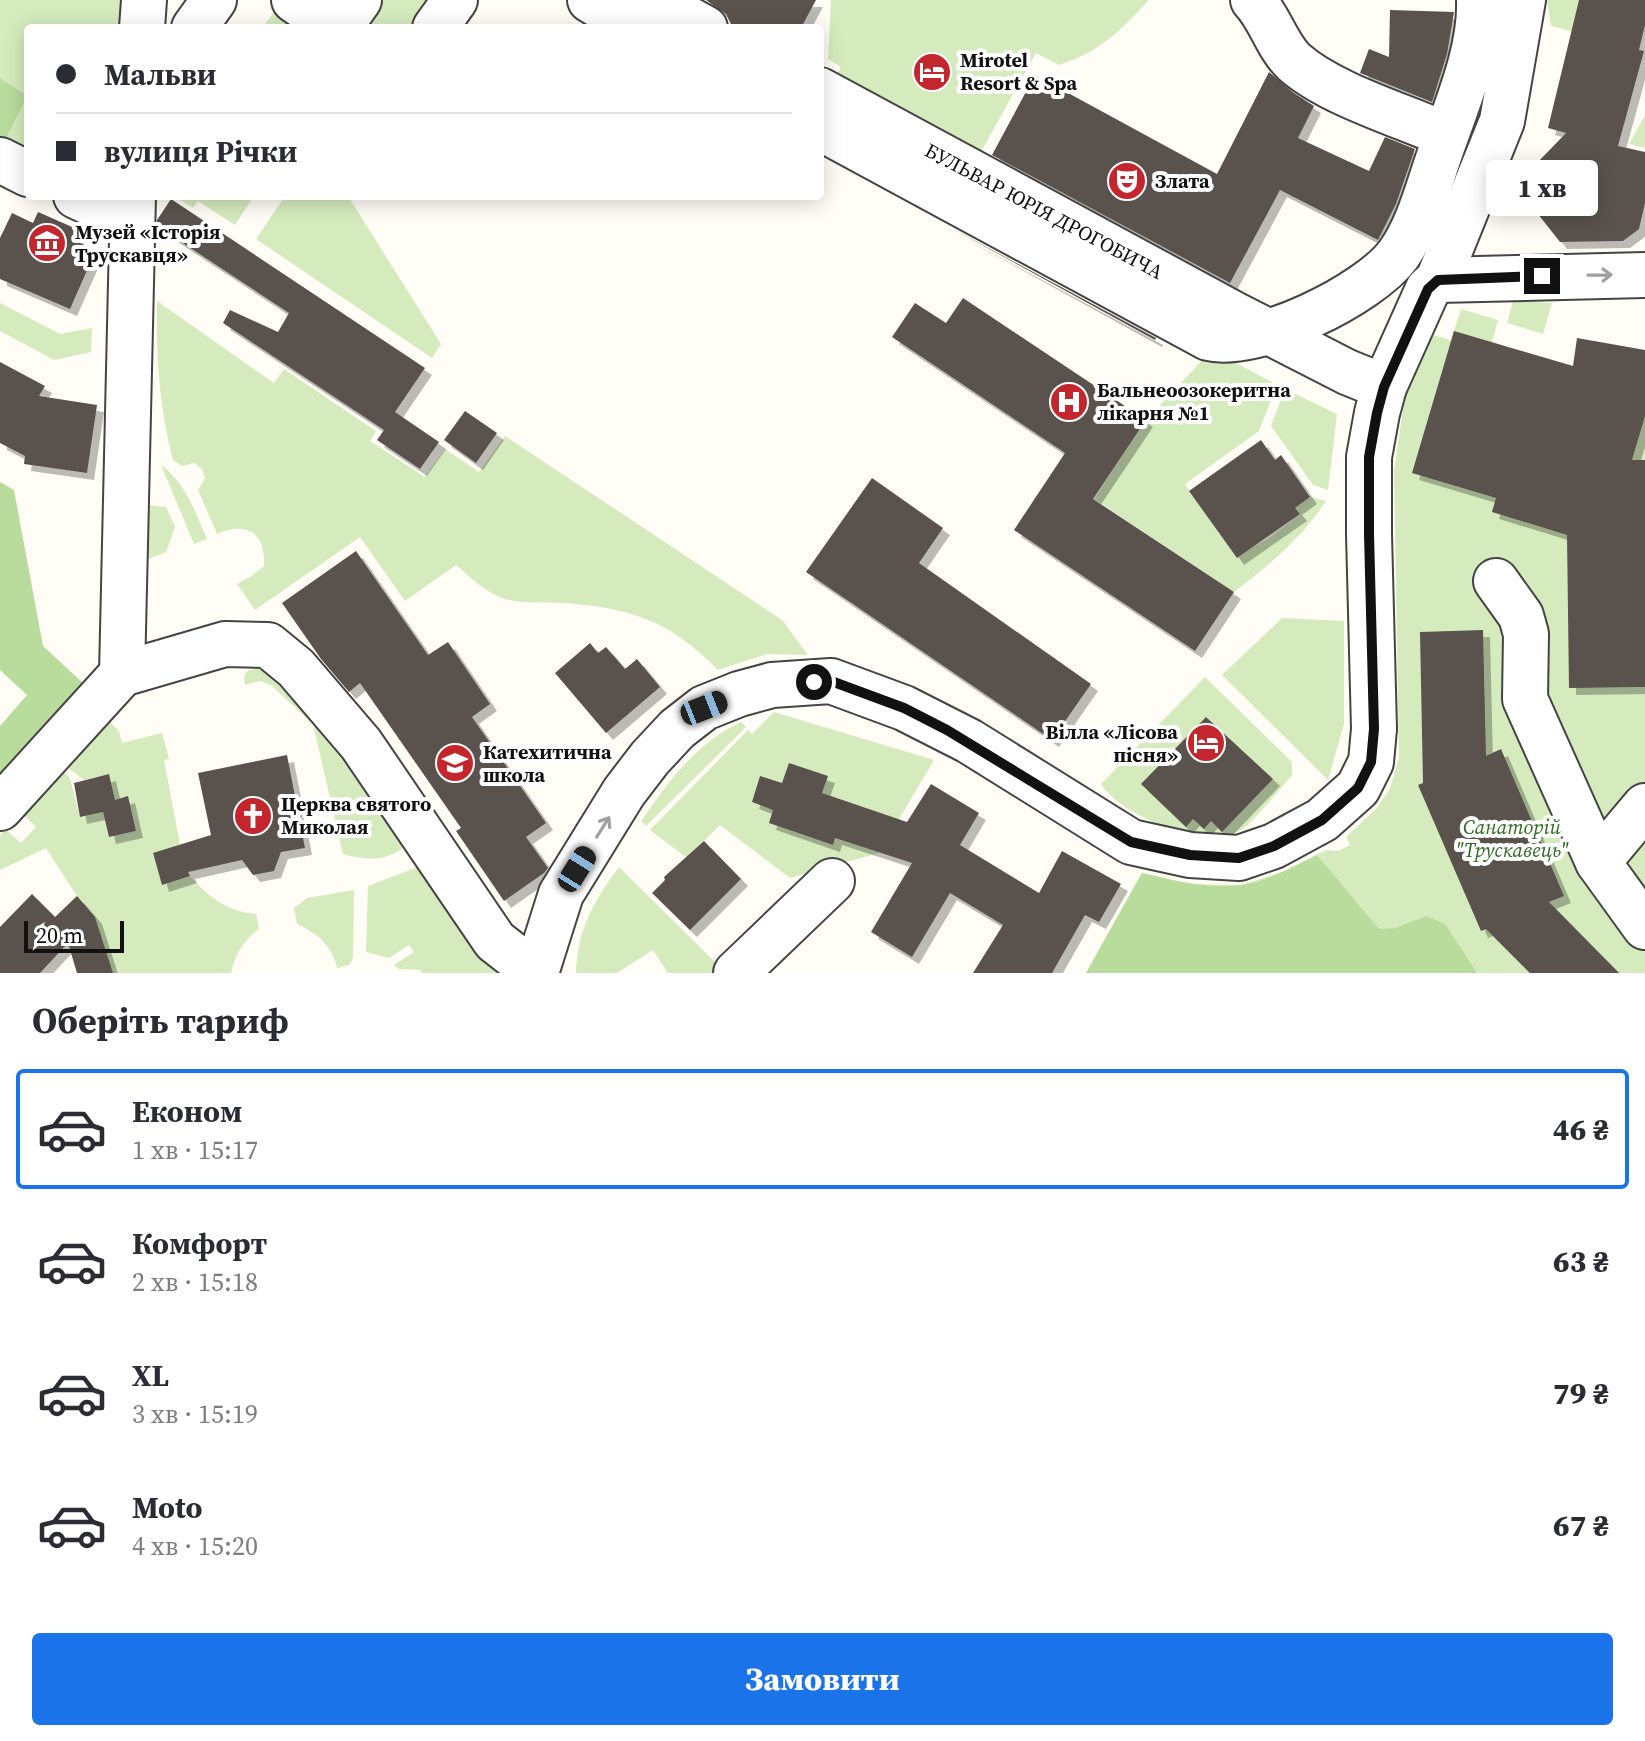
<!DOCTYPE html>
<html lang="uk">
<head>
<meta charset="utf-8">
<style>
	:root { --surface:#fff; --page:#f7f7f7; --text:#2b2b33; --muted:#7c7c81; --line:#e1e1e2; --accent:#1a73e8 }
	body { margin:0; font-family:"Source Serif 4",serif; background:var(--page); color:var(--text); height:100vh; display:flex; flex-direction:column; font-size:30px; white-space:nowrap }
	* { box-sizing:border-box; margin:0 }
	p { font-size:26px; color:var(--muted) }
	.icon { flex:none; width:44px; height:44px; fill:none; stroke:currentColor; stroke-width:2; stroke-linecap:round; stroke-linejoin:round }
	.map { position:relative; height:973px; overflow:hidden }
	.sheet { display:flex; flex-direction:column; background:var(--surface); flex:1 }
	.sheet>* { flex:none }
	.hud { position:absolute; left:24px; top:24px; width:800px; height:176px; border-radius:8px; box-shadow:0 4px 20px #0003; display:grid; align-content:center; height:176px; padding:0 32px; background:var(--surface) }
	.scale { position:absolute; left:24px; bottom:20px; width:100px; box-sizing:border-box; padding-left:8px; border:4px solid #111; border-top:0; font-size:22px; line-height:28px; white-space:nowrap; color:#111; -webkit-text-stroke:6px #fff; paint-order:stroke }
	.end { position:absolute; width:36px; height:36px; margin:-18px; border:10px solid #111; background:#fff; box-shadow:0 0 0 4px #fff }
	.from { border-radius:50% }
	.bubble { position:absolute; height:56px; border-radius:8px; background:var(--surface); box-shadow:0 4px 20px #0003; font-size:26px; font-weight:800; line-height:56px; text-align:center }
	.car { position:absolute; width:24px; height:48px; margin:-24px -12px; border-radius:10px; box-shadow:0 0 6px 2px #0007; background:linear-gradient(#222 24%,#8ab4d8 0 40%,#222 0 76%,#8ab4d8 0 86%,#222 0) }
	.hud b { display:flex; align-items:center; gap:28px; height:76px; font-size:30px }
	.hud b+b { border-top:2px solid var(--line) }
	.hud i { width:20px; height:20px; background:var(--text) }
	ul { padding:0; list-style:none }
	li { display:flex; align-items:center; gap:24px; height:120px; margin:0 16px 12px; padding:0 16px; border:4px solid transparent; border-radius:8px }
	li div { flex:1 }
	li b { display:block; font-size:30px }
	li em { font-style:normal; font-weight:800 }
	li.selected { border-color:var(--accent) }
	li>.icon { width:72px; height:72px; stroke-width:1.5 }
	h2 { padding:0 32px; font-size:36px; line-height:96px }
	.action { display:flex; gap:16px; margin-top:auto; padding:16px 32px }
	.action a { flex:1; height:92px; border-radius:8px; background:var(--accent); color:#fff; font-size:32px; font-weight:800; line-height:92px; text-align:center }
	.map>svg:first-child { display:block }
</style>
</head>
<body>
<div class="map">
<svg width="1645" height="973" viewBox="0 0 1645 973">
	<defs>
		<filter id="shadow"><feDropShadow dx="7" dy="7" stdDeviation="0" flood-color="#0004"/></filter>
	</defs>
	<rect width="100%" height="100%" fill="#fffdf5"/>
	<g fill="#d5ebbd">
		<path d="M 0,0 L 120,0 L 128,7 L 126,28 L 28,28 L 28,162 L 0,148 Z"/>
		<path d="M 374,0 L 435,0 L 415,28 L 369,28 L 359,21 Z"/>
		<path d="M 831,0 L 1149,0 C 1119,32 1101,51 1059,65 L 1036,53 L 972,168 L 835,78 L 841,67 L 828,59 Z"/>
		<path d="M 1547,0 L 1645,0 L 1645,25 L 1639,49 L 1551,26 Z"/>
		<path d="M 275,11 L 299,28 L 262,28 Z"/>
		<path d="M 1645,115 L 1645,148 L 1629,144 Z"/>
		<path d="M 174,196 L 254,196 L 235,225 L 198,201 L 193,208 Z"/>
		<path d="M 285,196 L 348,196 L 441,344 L 432,358 L 256,239 Z"/>
		<path d="M 157,301 L 274,383 L 284,369 L 376,431 L 370,441 L 425,477 L 445,449 L 479,472 L 505,436 L 782,620 L 808,655 L 767,654 L 718,670 C 669,620 631,608 563,603 C 545,602 519,604 502,598 C 484,591 470,577 456,565 L 405,601 L 360,537 L 255,610 L 237,584 L 250,577 L 264,566 C 266,532 246,521 217,534 L 198,490 L 205,478 L 202,469 L 194,463 L 182,466 L 173,460 C 159,407 156,356 157,301 Z"/>
		<path d="M 1513,301 L 1552,303 L 1543,334 L 1507,323 Z"/>
		<path d="M 0,303 L 60,334 L 92,328 L 91,352 L 54,360 L 0,331 Z"/>
		<path d="M 1461,309 L 1498,320 L 1492,342 L 1645,394 L 1645,973 L 1086,973 L 1142,873 L 1191,884 L 1241,885 L 1285,871 L 1326,850 L 1338,851 L 1350,845 L 1346,837 L 1376,809 L 1390,789 L 1399,757 L 1394,470 L 1406,390 L 1433,335 L 1451,340 Z"/>
		<path d="M 1212,350 L 1277,385 L 1259,431 L 1185,484 L 1232,551 C 1257,552 1280,529 1300,514 L 1295,508 L 1310,497 L 1326,501 C 1301,539 1270,564 1234,592 L 1094,499 L 1146,420 Z"/>
		<path d="M 1285,389 L 1337,414 L 1328,490 L 1313,485 L 1271,426 Z"/>
		<path d="M 161,465 C 186,483 195,512 207,539 L 194,544 Z"/>
		<path d="M 137,504 L 166,507 L 175,527 L 166,552 L 135,564 Z"/>
		<path d="M 1282,618 L 1344,621 L 1344,724 L 1328,780 L 1222,675 Z"/>
		<path d="M 258,668 L 276,674 L 294,689 L 409,843 C 388,862 369,861 343,854 L 313,724 L 271,685 L 260,681 L 245,685 L 244,676 L 247,671 Z"/>
		<path d="M 1205,677 L 1292,762 L 1292,775 C 1279,790 1256,820 1241,830 C 1207,852 1120,815 1101,784 Z"/>
		<path d="M 774,712 L 934,760 L 879,853 L 790,878 L 720,825 L 687,858 L 650,830 L 748,730 L 752,734 Z"/>
		<path d="M 108,720 L 119,731 L 122,743 L 162,733 L 169,759 L 164,760 L 180,845 L 153,854 L 162,884 L 190,876 C 210,898 226,911 256,914 L 259,929 C 242,942 236,953 231,973 L 113,973 L 77,896 L 46,848 L 0,870 L 0,835 L 5,829 L 21,843 L 36,827 L 21,812 L 61,769 L 70,778 L 80,817 L 103,812 L 109,837 L 136,831 L 127,797 L 115,800 L 109,774 L 84,780 L 64,765 Z"/>
		<path d="M 741,722 L 746,727 L 646,826 L 641,821 C 669,781 696,743 741,722 Z"/>
		<path d="M 423,865 L 496,973 L 421,973 L 421,970 L 399,969 L 394,965 L 414,952 L 409,945 L 389,958 L 366,952 L 368,886 Z"/>
		<path d="M 619,867 L 726,973 L 668,973 L 653,950 L 617,973 L 576,973 C 578,929 593,902 619,867 Z"/>
		<path d="M 354,890 L 353,958 L 349,965 L 337,968 C 332,945 317,933 297,924 L 294,908 L 307,898 Z"/>
	</g>
	<g fill="#b9dc9c">
		<path d="M 0,78 L 27,96 L 1,148 L 0,148 Z"/>
		<path d="M 0,482 L 14,490 L 43,646 L 84,684 L 0,774 L 0,726 L 27,695 L 0,670 Z"/>
		<path d="M 1317,855 L 1379,929 L 1396,928 L 1426,916 L 1445,924 L 1477,973 L 1086,973 L 1142,873 C 1173,880 1208,890 1241,885 C 1267,882 1294,866 1317,855 Z"/>
	</g>
	<g fill="#5a524d" filter="url(#shadow)">
		<path d="M 706,0 L 816,0 L 801,28 L 733,28 L 726,14 Z"/>
		<path d="M 1579,0 L 1645,0 L 1645,25 L 1639,50 L 1644,51 L 1618,146 L 1645,152 L 1645,203 L 1639,229 L 1623,241 L 1560,242 L 1534,209 L 1529,194 L 1530,178 L 1536,164 L 1566,133 L 1548,128 Z"/>
		<path d="M 1390,10 L 1454,12 L 1447,54 L 1432,102 L 1360,73 L 1369,49 L 1389,57 Z"/>
		<path d="M 1269,72 L 1294,93 L 1314,106 L 1298,138 L 1369,171 L 1385,137 L 1415,149 L 1396,204 L 1378,240 L 1280,190 L 1230,283 L 992,155 L 1035,75 L 1217,174 Z"/>
		<path d="M 171,199 L 425,368 L 395,412 L 439,442 L 420,469 L 377,440 L 384,430 L 223,323 L 230,310 L 278,332 L 289,313 L 157,226 L 157,220 Z"/>
		<path d="M 38,212 L 79,230 L 75,241 L 96,250 L 70,309 L 0,279 L 0,238 L 12,213 L 33,223 Z"/>
		<path d="M 953,229 L 1156,338 L 1155,340 Z"/>
		<path d="M 963,298 L 1146,420 L 1093,499 L 1234,592 L 1195,651 L 1014,530 L 1065,453 L 892,337 L 915,303 L 946,323 Z"/>
		<path d="M 1454,331 L 1573,366 L 1577,338 L 1645,350 L 1645,416 L 1632,460 L 1645,460 L 1645,687 L 1569,688 L 1567,535 L 1492,512 L 1496,498 L 1412,473 Z"/>
		<path d="M 0,362 L 45,386 L 39,396 L 97,405 L 87,473 L 24,464 L 25,456 L 0,443 Z"/>
		<path d="M 465,411 L 497,433 L 476,463 L 444,440 Z"/>
		<path d="M 1261,440 L 1275,460 L 1281,455 L 1310,497 L 1295,508 L 1300,514 L 1237,558 L 1189,491 Z"/>
		<path d="M 872,478 L 943,528 L 919,563 L 1091,684 L 1052,740 L 806,572 Z"/>
		<path d="M 356,551 L 428,655 L 448,642 L 490,704 L 472,717 L 546,823 L 526,837 L 548,868 L 544,873 L 504,901 L 456,831 L 461,828 L 360,683 L 349,692 L 321,659 L 282,603 Z"/>
		<path d="M 1483,630 L 1486,756 L 1501,749 L 1564,896 L 1549,902 L 1619,973 L 1530,973 L 1486,929 L 1481,931 L 1418,785 L 1423,783 L 1420,632 Z"/>
		<path d="M 590,643 L 598,653 L 606,647 L 625,669 L 637,659 L 660,687 L 606,733 L 555,673 Z"/>
		<path d="M 1206,717 L 1273,779 L 1222,832 L 1211,821 L 1204,829 L 1193,819 L 1186,827 L 1141,784 Z"/>
		<path d="M 287,755 L 305,848 L 281,852 L 274,871 L 253,875 L 242,860 L 188,872 L 190,876 L 162,885 L 153,853 L 211,835 L 198,773 Z"/>
		<path d="M 789,763 L 828,776 L 822,793 L 907,822 L 931,784 L 979,813 L 960,845 L 1039,893 L 1062,851 L 1121,884 L 1099,922 L 1085,915 L 1052,973 L 973,973 L 1003,925 L 950,893 L 912,957 L 871,932 L 912,863 L 835,838 L 833,845 L 769,823 L 773,810 L 752,802 L 760,776 L 782,783 Z"/>
		<path d="M 109,774 L 115,800 L 128,796 L 136,831 L 109,837 L 103,812 L 80,817 L 74,783 Z"/>
		<path d="M 704,841 L 741,879 L 690,930 L 652,893 L 665,880 L 664,877 Z"/>
		<path d="M 32,894 L 55,917 L 77,896 L 95,917 L 113,973 L 77,973 L 68,943 L 40,973 L 0,973 L 0,927 Z"/>
	</g>
	<g fill="none" stroke-linecap="round" stroke-linejoin="round">
		<defs>
			<g id="minor">
				<path d="M 294,0 L 334,28"/>
				<path d="M 590,0 L 636,28"/>
				<path d="M 653,0 L 705,28"/>
				<path d="M 1253,0 C 1270,18 1277,46 1294,62 C 1330,94 1401,115 1446,135"/>
				<path d="M 142,28 L 144,0"/>
				<path d="M 194,28 L 214,0"/>
				<path d="M 339,28 L 359,0"/>
				<path d="M 435,28 L 455,0"/>
				<path d="M 820,90 L 1234,314 L 1347,372 L 1384,387"/>
				<path d="M 820,128 L 1208,338 C 1257,350 1369,294 1398,255 C 1418,227 1427,191 1438,159 C 1454,111 1481,52 1479,0"/>
				<path d="M 0,160 L 28,174"/>
				<path d="M 76,196 L 132,222"/>
				<path d="M 1438,280 L 1645,275"/>
				<path d="M 1496,581 L 1521,616 L 1526,634 L 1525,699 L 1598,862"/>
				<path d="M 122,674 L 225,644 L 268,645 L 296,668 L 361,744 L 495,941 L 536,973"/>
				<path d="M 122,674 L 133,196"/>
				<path d="M 1645,806 L 1598,862 L 1645,927"/>
				<path d="M 0,808 L 122,674"/>
				<path d="M 536,973 L 561,894 L 624,792 L 650,758 L 677,729 L 704,708 L 739,694 L 772,685 L 831,681 L 904,708 L 969,741 L 1131,842 L 1190,855 L 1239,858 L 1274,846 L 1322,820 L 1358,788 L 1371,762 L 1374,729 L 1369,534 L 1369,457 L 1377,413 L 1384,387 L 1428,289 L 1438,280 L 1502,121 L 1523,0"/>
				<path d="M 736,973 L 832,881"/>
			</g>
		</defs>
		<use href="#minor" stroke="#444" stroke-width="48"/>
		<use href="#minor" stroke="#fff" stroke-width="44"/>
	</g>
	<defs><path id="oneway-shaft" d="M-6 0H5M1.5-3L5.5 0L1.5 3" fill="none" stroke-width="1.6" stroke-linecap="round" stroke-linejoin="round" transform="scale(2)"/></defs>
	<g stroke="#a0a0a0">
		<use href="#oneway-shaft" transform="translate(1600 275) rotate(-1)"/>
		<use href="#oneway-shaft" transform="translate(603 827) rotate(-58)"/>
	</g>
	<g fill="none" stroke-linecap="round" stroke-linejoin="round">
		<path stroke="#111" stroke-width="10" d="M 814,682 L 831,681 L 904,708 L 947,730 L 1131,842 L 1190,855 L 1239,858 L 1274,846 L 1322,820 L 1358,788 L 1371,762 L 1374,729 L 1369,534 L 1369,457 L 1377,413 L 1384,387 L 1428,289 L 1438,280 L 1542,276"/>
	</g>
	<defs>
		<symbol id="hotel-disc" viewBox="-11 -11 22 22"><circle r="9.5" fill="#c4262e" stroke="#fff"/><path d="M-6-4.5h1.5V1H6V5H4.5V3h-9V5H-6ZM-4 0a1.8 1.8 0 1 1 3.6 0ZM.5 0V-2.5h3Q6-2.5 6 0Z" fill="#fff"/></symbol>
		<symbol id="theatre-disc" viewBox="-11 -11 22 22"><circle r="9.5" fill="#c4262e" stroke="#fff"/><path d="M-5-5.5Q0-4 5-5.5V0Q5 5 0 6Q-5 5-5 0ZM-3.3-2.5H-1v1.5H-3.3ZM1-2.5H3.3v1.5H1ZM-2.8 1Q0 5.5 2.8 1Z" fill="#fff"/></symbol>
		<symbol id="museum-disc" viewBox="-11 -11 22 22"><circle r="9.5" fill="#c4262e" stroke="#fff"/><path d="M0-6L6-3V-2H-6V-3ZM-5-1h2V3h-2ZM-1-1h2V3h-2ZM3-1h2V3H3ZM-6 4H6V6H-6Z" fill="#fff"/></symbol>
		<symbol id="hospital-disc" viewBox="-11 -11 22 22"><circle r="9.5" fill="#c4262e" stroke="#fff"/><path d="M-5-5h3v3.5h4V-5h3V5h-3V1.5h-4V5h-3Z" fill="#fff"/></symbol>
		<symbol id="school-disc" viewBox="-11 -11 22 22"><circle r="9.5" fill="#c4262e" stroke="#fff"/><path d="M0-5L7-2L0 1L-7-2ZM-4 1L0 2.5L4 1V4Q0 6-4 4Z" fill="#fff"/></symbol>
		<symbol id="church-disc" viewBox="-11 -11 22 22"><circle r="9.5" fill="#c4262e" stroke="#fff"/><path d="M-1.2-6h2.4v3.5h3.3v2.4h-3.3V6h-2.4V-.1h-3.3v-2.4h3.3Z" fill="#fff"/></symbol>
	</defs>
	<g fill-rule="evenodd">
		<use href="#hotel-disc" x="910" y="50" width="44" height="44"/>
		<use href="#theatre-disc" x="1105" y="159" width="44" height="44"/>
		<use href="#museum-disc" x="25" y="221" width="44" height="44"/>
		<use href="#hospital-disc" x="1047" y="380" width="44" height="44"/>
		<use href="#hotel-disc" x="1184" y="721" width="44" height="44"/>
		<use href="#school-disc" x="433" y="741" width="44" height="44"/>
		<use href="#church-disc" x="231" y="794" width="44" height="44"/>
	</g>
	<g text-anchor="middle" dominant-baseline="central" stroke-width="8" stroke-linejoin="round" paint-order="stroke">
		<g font-size="20" font-weight="bold" fill="#111" stroke="#fff" text-anchor="start">
			<text x="960" y="60">Mirotel<tspan x="960" dy="23">Resort &amp; Spa</tspan></text>
			<text x="1155" y="181">Злата</text>
			<text x="75" y="232">Музей «Історія<tspan x="75" dy="23">Трускавця»</tspan></text>
			<text x="1097" y="390">Бальнеоозокеритна<tspan x="1097" dy="23">лікарня №1</tspan></text>
			<text x="1178" y="732" text-anchor="end">Вілла «Лісова<tspan x="1178" dy="23">пісня»</tspan></text>
			<text x="483" y="752">Катехитична<tspan x="483" dy="23">школа</tspan></text>
			<text x="281" y="804">Церква святого<tspan x="281" dy="23">Миколая</tspan></text>
		</g>
		<g font-size="20" fill="#111" stroke="#fff">
			<text transform="translate(1044 211) rotate(28)">БУЛЬВАР ЮРІЯ ДРОГОБИЧА</text>
		</g>
		<g font-size="20" font-style="italic" fill="#2f6b1f" stroke="#fff">
			<text x="1512" y="827">Санаторій<tspan x="1512" dy="23">"Трускавець"</tspan></text>
		</g>
	</g>
</svg>
<div class="scale">20 m</div>
<i class="end from" style="left:814px;top:682px"></i>
<i class="end" style="left:1542px;top:276px"></i>
<div class="bubble" style="left:1486px;top:160px;width:112px">1 хв</div>
<i class="car" style="left:704px;top:708px;rotate:68deg"></i>
<i class="car" style="left:577px;top:869px;rotate:32deg"></i>
<div class="hud">
<b><i class="from"></i>Мальви</b>
<b><i></i>вулиця Річки</b>
</div>
</div>
<section class="sheet">
<h2>Оберіть тариф</h2>
<ul>
<li class="selected"><svg class="icon" aria-label="car" viewBox="0 0 24 24"><path d="M5 17H2v-5l4-1 3-4h7l3 4 3 1v5h-3M9 17h6M6 11h13"/><circle cx="7" cy="17" r="2"/><circle cx="17" cy="17" r="2"/></svg><div><b>Економ</b><p>1 хв · 15:17</p></div><em>46 ₴</em></li>
<li><svg class="icon" aria-label="car" viewBox="0 0 24 24"><path d="M5 17H2v-5l4-1 3-4h7l3 4 3 1v5h-3M9 17h6M6 11h13"/><circle cx="7" cy="17" r="2"/><circle cx="17" cy="17" r="2"/></svg><div><b>Комфорт</b><p>2 хв · 15:18</p></div><em>63 ₴</em></li>
<li><svg class="icon" aria-label="car" viewBox="0 0 24 24"><path d="M5 17H2v-5l4-1 3-4h7l3 4 3 1v5h-3M9 17h6M6 11h13"/><circle cx="7" cy="17" r="2"/><circle cx="17" cy="17" r="2"/></svg><div><b>XL</b><p>3 хв · 15:19</p></div><em>79 ₴</em></li>
<li><svg class="icon" aria-label="car" viewBox="0 0 24 24"><path d="M5 17H2v-5l4-1 3-4h7l3 4 3 1v5h-3M9 17h6M6 11h13"/><circle cx="7" cy="17" r="2"/><circle cx="17" cy="17" r="2"/></svg><div><b>Moto</b><p>4 хв · 15:20</p></div><em>67 ₴</em></li>
</ul>
<div class="action"><a>Замовити</a></div>
</section>
</body>
</html>
